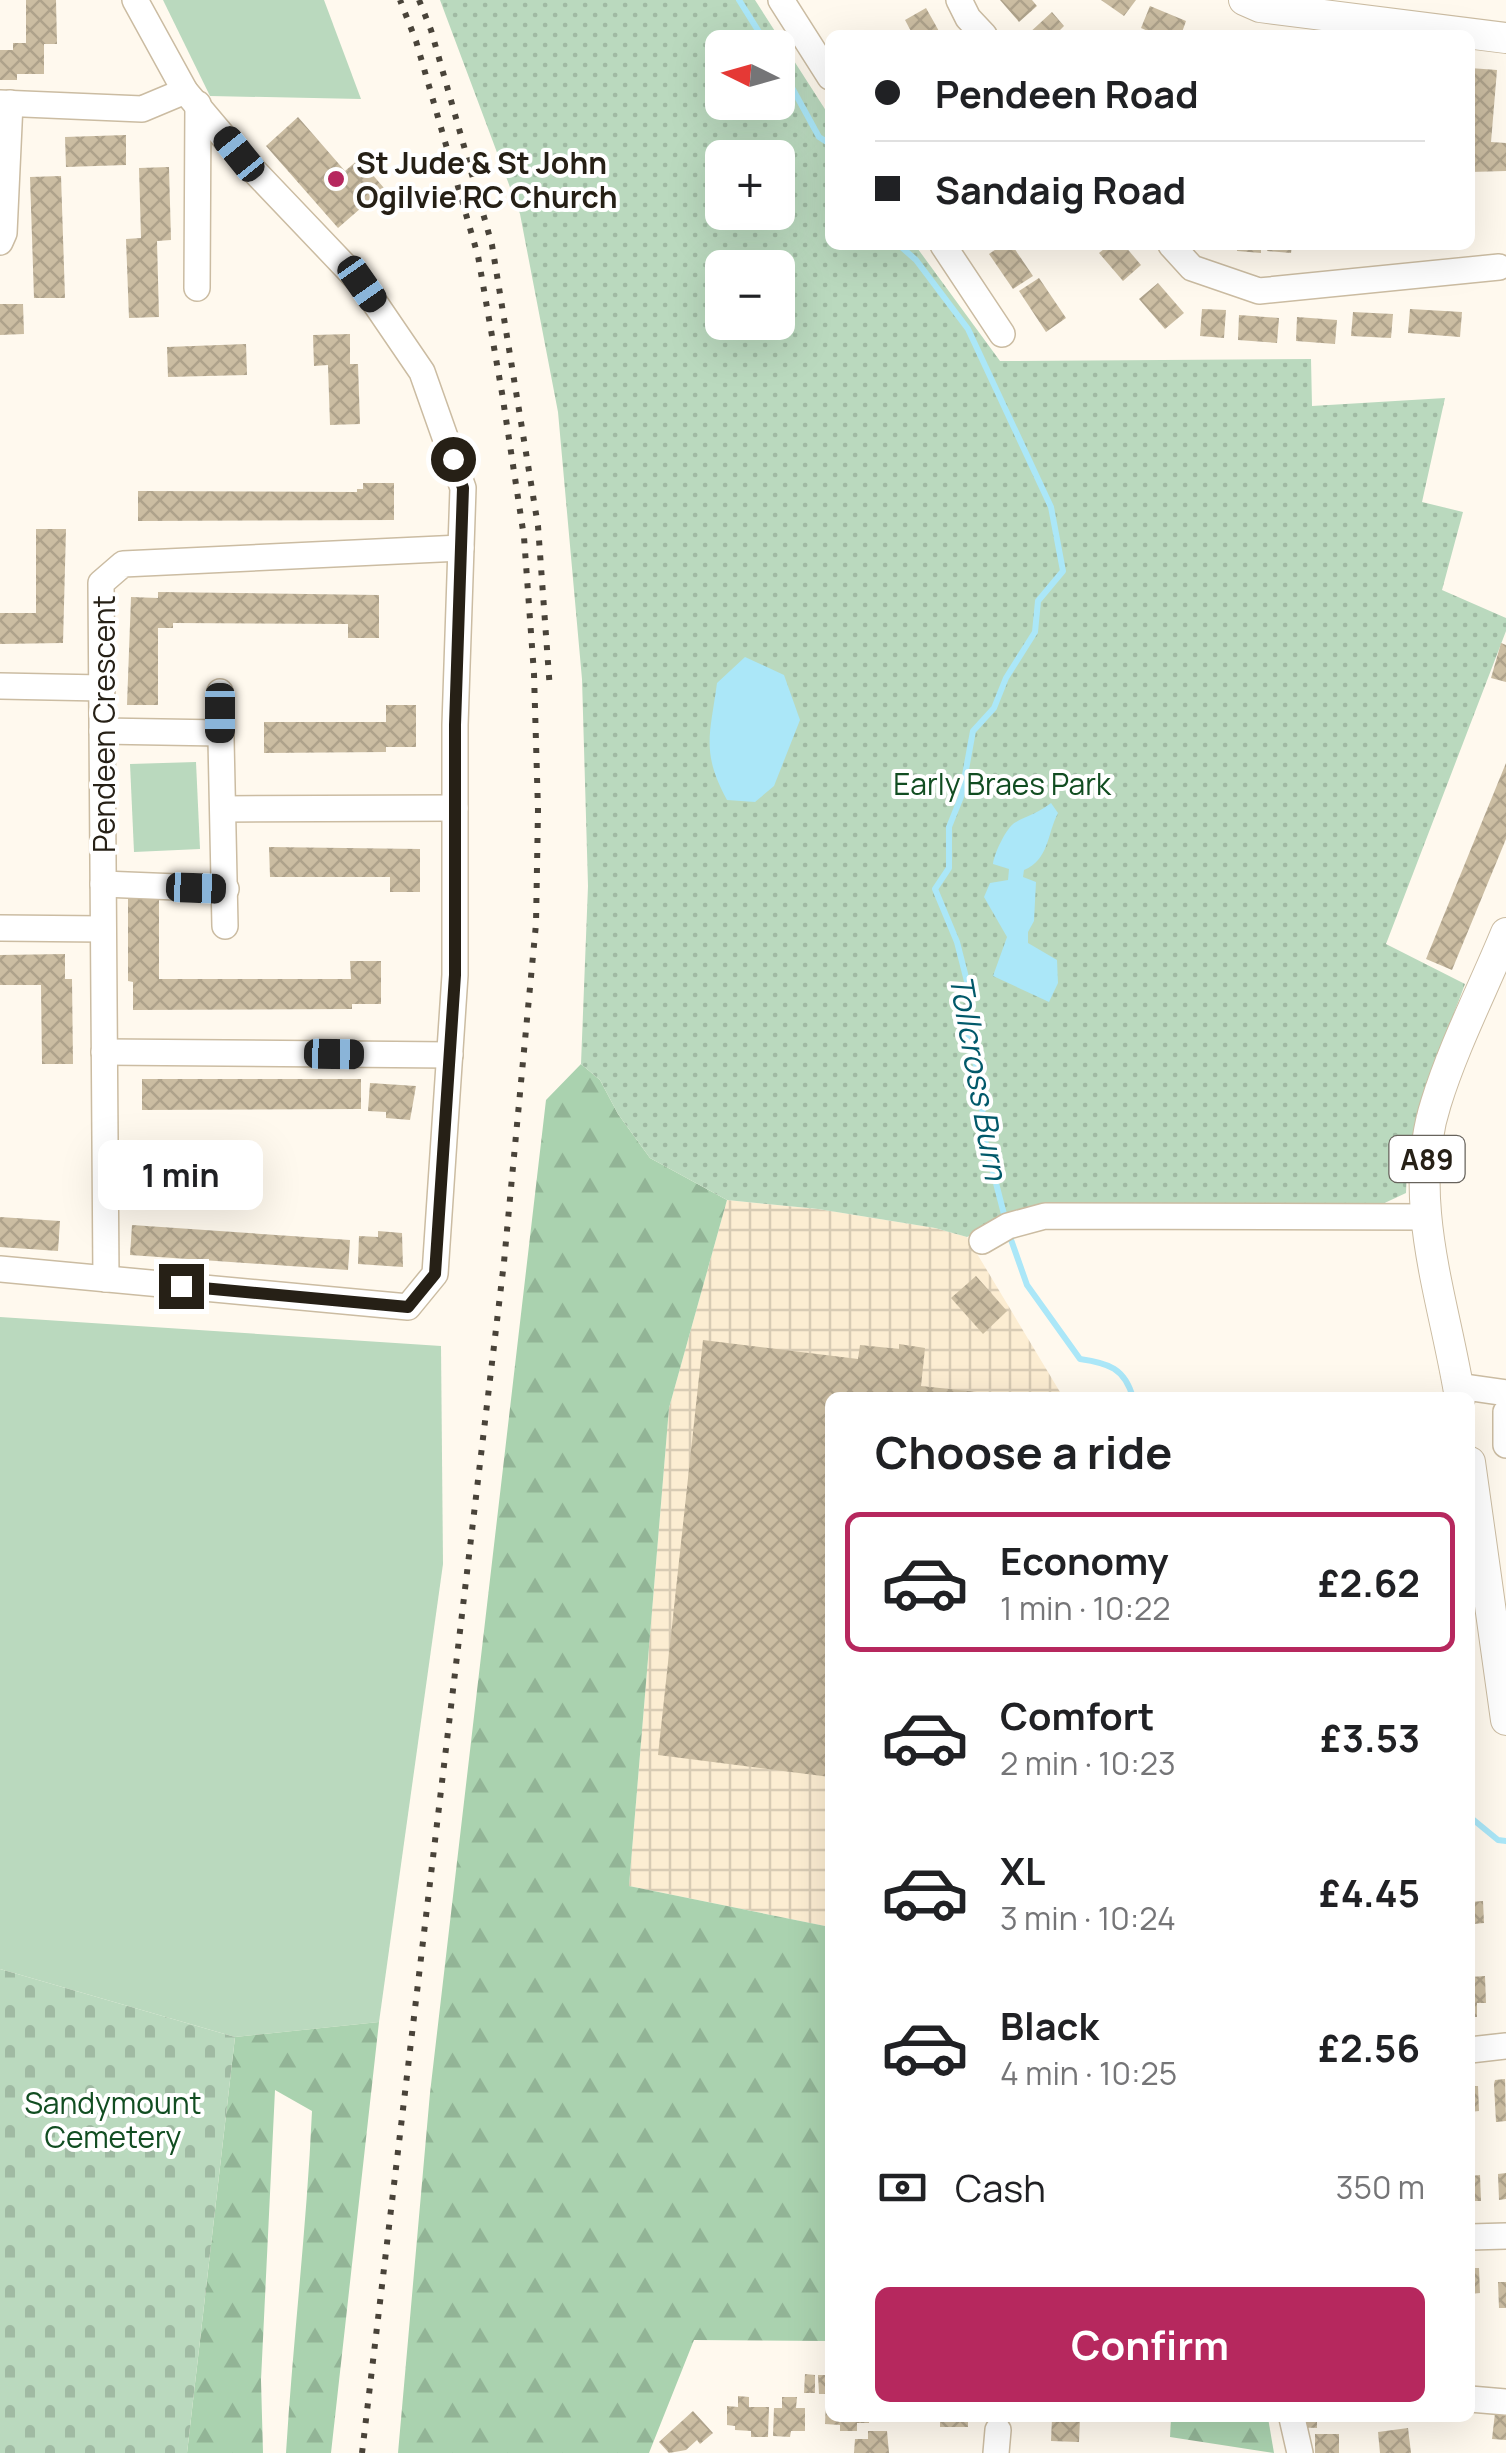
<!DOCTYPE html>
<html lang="en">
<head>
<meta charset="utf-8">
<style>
	:root { --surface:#fff; --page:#f2f2f2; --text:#202124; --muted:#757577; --line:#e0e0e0; --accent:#b6285e }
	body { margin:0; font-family:Manrope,sans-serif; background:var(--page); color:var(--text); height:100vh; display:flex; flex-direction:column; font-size:38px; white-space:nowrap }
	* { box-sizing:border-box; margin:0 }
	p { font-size:32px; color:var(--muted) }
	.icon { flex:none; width:55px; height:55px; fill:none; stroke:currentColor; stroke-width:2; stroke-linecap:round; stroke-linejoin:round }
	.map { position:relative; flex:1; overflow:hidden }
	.sheet { position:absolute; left:825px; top:1392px; width:650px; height:1030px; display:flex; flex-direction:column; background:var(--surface); border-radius:15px; box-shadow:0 10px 40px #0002 }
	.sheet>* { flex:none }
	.guide { position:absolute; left:825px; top:30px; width:650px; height:220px; border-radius:15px; box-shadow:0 10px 40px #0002; display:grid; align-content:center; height:220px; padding:0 50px; background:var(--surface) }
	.needle { width:65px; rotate:275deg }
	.fabs { position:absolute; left:705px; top:30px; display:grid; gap:20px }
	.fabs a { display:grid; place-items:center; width:90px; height:90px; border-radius:15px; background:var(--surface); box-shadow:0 10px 40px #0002; font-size:50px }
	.end { position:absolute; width:45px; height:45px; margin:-22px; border:12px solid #262016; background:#fff; box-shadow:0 0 0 5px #fff }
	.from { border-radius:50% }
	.bubble { position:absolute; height:70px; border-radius:15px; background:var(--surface); box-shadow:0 10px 40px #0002; font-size:32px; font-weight:700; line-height:70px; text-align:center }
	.car { position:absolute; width:30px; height:60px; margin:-30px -15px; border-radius:12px; box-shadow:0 0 8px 2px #0007; background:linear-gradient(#222 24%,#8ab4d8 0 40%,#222 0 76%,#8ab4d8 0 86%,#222 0) }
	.guide b { display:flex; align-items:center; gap:35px; height:95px; font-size:38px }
	.guide b+b { border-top:2px solid var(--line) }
	.guide i { width:25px; height:25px; background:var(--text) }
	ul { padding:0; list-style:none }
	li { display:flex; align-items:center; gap:30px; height:140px; margin:0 20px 15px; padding:0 30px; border:5px solid transparent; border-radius:15px }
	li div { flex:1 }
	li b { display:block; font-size:38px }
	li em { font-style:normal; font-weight:700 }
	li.current { border-color:var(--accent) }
	li>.icon { width:90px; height:90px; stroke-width:1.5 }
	h2 { padding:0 50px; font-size:45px; line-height:120px }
	.pay { display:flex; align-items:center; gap:25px; height:110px; padding:0 50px; font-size:38px }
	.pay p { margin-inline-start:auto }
	.action { display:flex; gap:20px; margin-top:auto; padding:20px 50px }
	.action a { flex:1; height:115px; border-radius:15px; background:var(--accent); color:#fff; font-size:40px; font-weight:700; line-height:115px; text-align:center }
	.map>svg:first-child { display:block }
</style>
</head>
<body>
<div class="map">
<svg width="1506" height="2453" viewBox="0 0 1506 2453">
	<defs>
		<pattern id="industrial-grid" width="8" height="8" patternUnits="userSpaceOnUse" patternTransform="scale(2.5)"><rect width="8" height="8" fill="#fcedd2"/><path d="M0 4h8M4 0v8" fill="none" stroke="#d8cbb4"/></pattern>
		<pattern id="forest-firs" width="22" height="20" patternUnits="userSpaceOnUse" patternTransform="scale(2.5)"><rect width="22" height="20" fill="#aad2af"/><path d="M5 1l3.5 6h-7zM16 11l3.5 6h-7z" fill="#92b496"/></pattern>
		<pattern id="cemetery-stones" width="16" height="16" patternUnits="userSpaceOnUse" patternTransform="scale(2.5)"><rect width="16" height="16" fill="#bad9be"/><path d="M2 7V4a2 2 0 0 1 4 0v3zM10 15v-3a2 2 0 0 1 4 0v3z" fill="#a0baa3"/></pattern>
		<pattern id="park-dots" width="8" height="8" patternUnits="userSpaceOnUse" patternTransform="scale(2.5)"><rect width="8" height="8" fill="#bad9be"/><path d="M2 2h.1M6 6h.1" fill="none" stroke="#a0baa3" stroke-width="1.8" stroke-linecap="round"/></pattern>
		<pattern id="building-cross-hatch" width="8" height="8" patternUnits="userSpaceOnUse" patternTransform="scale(2.5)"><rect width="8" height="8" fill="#cbbda2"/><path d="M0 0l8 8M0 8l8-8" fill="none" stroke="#aea28b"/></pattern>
	</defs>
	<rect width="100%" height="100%" fill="#fff9ee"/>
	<path fill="url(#industrial-grid)" d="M 727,1200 L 818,1209 L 935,1228 L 967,1237 L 1063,1397 L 830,1398 L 830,1927 L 629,1886 L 669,1408 Z"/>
	<g fill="#bad9be">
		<path d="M 163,0 L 324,0 L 361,99 L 210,96 Z"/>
		<path d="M 196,762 L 200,849 L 134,852 L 130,764 Z"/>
		<path d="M 0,1317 L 441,1346 L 443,1564 L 379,2022 L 235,2037 L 0,1969 Z"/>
	</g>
	<g fill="url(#forest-firs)">
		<path d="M 581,1064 L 600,1080 L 618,1114 L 650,1158 L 727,1200 L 669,1408 L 629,1886 L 830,1927 L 830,2341 L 694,2340 L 649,2453 L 398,2453 L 430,2093 L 546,1100 Z"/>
		<path d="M 379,2022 L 331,2453 L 286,2453 C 293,2339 307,2225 312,2111 L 275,2090 L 261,2380 L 263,2453 L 187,2453 L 235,2037 Z"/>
		<path d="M 1171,2418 L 1268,2418 L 1274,2453 L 1170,2437 Z"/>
	</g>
	<path fill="url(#cemetery-stones)" d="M 0,1969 L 235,2037 L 187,2453 L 0,2453 Z"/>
	<path fill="url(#park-dots)" fill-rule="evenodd" d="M 440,0 L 755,0 L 830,117 L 830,245 L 915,245 L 1000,361 L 1311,359 L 1312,406 L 1445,398 L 1422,502 L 1463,512 L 1442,590 L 1506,618 L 1506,631 L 1386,944 L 1465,984 C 1440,1052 1408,1120 1406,1193 L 1376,1207 L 1037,1207 L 967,1237 L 935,1228 L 818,1209 L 727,1200 L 650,1158 L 618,1114 L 600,1080 L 581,1064 L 588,886 L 582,679 L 558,412 L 520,214 ZM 722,48 L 778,48 L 778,102 L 722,102 ZM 722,158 L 778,158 L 778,212 L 722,212 ZM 722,268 L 778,268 L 778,322 L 722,322 Z"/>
	<g fill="#abe7f8">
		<path d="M 745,657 L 784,675 L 800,720 L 774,786 L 755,802 L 727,800 C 701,752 710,735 717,683 Z"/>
		<path d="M 1051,803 L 1058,813 C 1047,834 1049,860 1024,870 L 1023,877 L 1036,882 L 1034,921 L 1028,932 L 1028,943 L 1057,960 L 1058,983 L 1049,1002 L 993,976 L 1007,937 L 984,897 L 990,883 L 1008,880 L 1009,869 L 993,864 C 994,854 1005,831 1013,824 C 1019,819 1041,812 1051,803 Z"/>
	</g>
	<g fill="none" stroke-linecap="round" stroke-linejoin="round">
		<g stroke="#abe7f8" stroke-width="6">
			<path d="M 739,0 L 769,48"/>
			<path d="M 778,62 L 819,137 L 830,144"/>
			<path d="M 899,245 L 916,260 L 968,329 L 1051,507 L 1063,571 L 1038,601 L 1035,632 L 1006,678 L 994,708 L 973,731 L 961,797 L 949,827 L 949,868 L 935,889 L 957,942 L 972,1001 L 962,1021 L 986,1096 L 980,1121 L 1006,1222"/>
			<path d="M 1009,1234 L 1027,1285 L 1080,1359 C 1108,1363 1125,1368 1133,1398"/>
			<path d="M 1470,1817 L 1498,1840 L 1506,1841"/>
		</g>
	</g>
	<g fill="url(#building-cross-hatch)">
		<path d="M 26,0 L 56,0 L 57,44 L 44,44 L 44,74 L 17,74 L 17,80 L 0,80 L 0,50 L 13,50 L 13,43 L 26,43 Z"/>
		<path d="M 1000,0 L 1032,0 L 1037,6 L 1019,22 Z"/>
		<path d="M 1101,0 L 1136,0 L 1124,16 Z"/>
		<path d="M 1150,6 L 1186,21 L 1181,35 L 1157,35 L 1141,28 Z"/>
		<path d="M 926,8 L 935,24 L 941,35 L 913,35 L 905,20 Z"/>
		<path d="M 1052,12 L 1064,26 L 1059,31 L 1062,35 L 1027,35 Z"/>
		<path d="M 1470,68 L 1497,70 L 1491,142 L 1506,143 L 1506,171 L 1470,172 Z"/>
		<path d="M 298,117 L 345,171 L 359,159 L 384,188 L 338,228 L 266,146 Z"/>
		<path d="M 126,135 L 126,165 L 66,167 L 65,137 Z"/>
		<path d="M 169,167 L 171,240 L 157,241 L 159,317 L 129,318 L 126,239 L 141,238 L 139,168 Z"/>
		<path d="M 61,176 L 65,298 L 34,298 L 30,177 Z"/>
		<path d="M 1002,245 L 1012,245 L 1033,276 L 1013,289 L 989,254 Z"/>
		<path d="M 1109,245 L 1124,245 L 1141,265 L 1123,281 L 1099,253 Z"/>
		<path d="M 1237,245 L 1261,245 L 1261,253 L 1237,251 Z"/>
		<path d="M 1268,245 L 1292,245 L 1291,253 L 1267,251 Z"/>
		<path d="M 1297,245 L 1327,245 L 1327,250 L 1297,248 Z"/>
		<path d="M 1039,278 L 1066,318 L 1046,332 L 1019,291 Z"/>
		<path d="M 1158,283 L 1184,313 L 1165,329 L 1139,299 Z"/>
		<path d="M 0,304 L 23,304 L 24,334 L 0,335 Z"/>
		<path d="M 1202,309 L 1226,310 L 1224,338 L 1200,336 Z"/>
		<path d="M 1410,309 L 1462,312 L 1460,337 L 1408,333 Z"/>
		<path d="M 1353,312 L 1393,314 L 1391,338 L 1351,336 Z"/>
		<path d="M 1239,315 L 1279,318 L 1277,343 L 1238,340 Z"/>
		<path d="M 1297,317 L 1337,320 L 1335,344 L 1296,341 Z"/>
		<path d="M 350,334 L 350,364 L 358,364 L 360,424 L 330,425 L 328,365 L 314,366 L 313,335 Z"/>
		<path d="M 246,344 L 247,375 L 168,377 L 167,347 Z"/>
		<path d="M 363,483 L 394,483 L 394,520 L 138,521 L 138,491 L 357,492 L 357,489 L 363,489 Z"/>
		<path d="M 36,529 L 66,529 L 63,643 L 0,644 L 0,613 L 36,613 Z"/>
		<path d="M 158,592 L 379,595 L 379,638 L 348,638 L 348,624 L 173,623 L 173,628 L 158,628 L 158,705 L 127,705 L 131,597 L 158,598 Z"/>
		<path d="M 1501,643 L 1506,645 L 1506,682 L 1491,678 Z"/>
		<path d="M 386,705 L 416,705 L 416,747 L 386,747 L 386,752 L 264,753 L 264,722 L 386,722 Z"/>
		<path d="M 1506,763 L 1506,839 L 1452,970 L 1426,959 Z"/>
		<path d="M 269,847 L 420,849 L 420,892 L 390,892 L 390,877 L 270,877 Z"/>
		<path d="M 128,896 L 159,896 L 159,979 L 351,979 L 350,961 L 381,961 L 381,1004 L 352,1004 L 352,1009 L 133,1010 L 133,982 L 128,981 Z"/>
		<path d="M 65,954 L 65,979 L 72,979 L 73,1064 L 42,1064 L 41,985 L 0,985 L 0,955 Z"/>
		<path d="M 142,1079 L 361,1079 L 361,1109 L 142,1110 Z"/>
		<path d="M 370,1083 L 416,1086 L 410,1120 L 386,1118 L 386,1112 L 368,1111 Z"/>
		<path d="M 0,1217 L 60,1221 L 58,1251 L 0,1247 Z"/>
		<path d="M 132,1225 L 350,1240 L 348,1270 L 130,1255 Z"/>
		<path d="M 378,1231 L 402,1233 L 403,1267 L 358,1264 L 359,1236 L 378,1237 Z"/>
		<path d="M 976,1276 L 1007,1311 L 983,1334 L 951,1298 Z"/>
		<path d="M 703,1340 L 858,1359 L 860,1345 L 899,1349 L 899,1344 L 925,1348 L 921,1386 L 1005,1395 L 1005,1398 L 830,1398 L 830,1777 L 658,1755 Z"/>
		<path d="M 1483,1901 L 1484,1923 L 1474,1924 L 1474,1928 L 1470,1928 L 1470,1902 Z"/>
		<path d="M 1485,1976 L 1486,2003 L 1477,2003 L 1477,2017 L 1470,2017 L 1470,1977 Z"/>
		<path d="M 1505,2079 L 1506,2121 L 1496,2122 L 1494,2084 L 1495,2080 Z"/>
		<path d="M 1470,2086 L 1478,2086 L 1479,2111 L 1470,2112 Z"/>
		<path d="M 1506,2173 L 1506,2199 L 1499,2200 L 1498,2174 Z"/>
		<path d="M 1480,2175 L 1481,2201 L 1470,2201 L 1470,2176 Z"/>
		<path d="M 1470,2268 L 1479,2268 L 1480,2293 L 1470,2294 Z"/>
		<path d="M 1498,2282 L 1506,2282 L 1506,2308 L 1499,2308 Z"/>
		<path d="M 805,2374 L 815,2375 L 815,2393 L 804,2393 Z"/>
		<path d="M 818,2375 L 827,2375 L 828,2394 L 819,2394 Z"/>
		<path d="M 738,2396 L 749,2397 L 749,2407 L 769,2407 L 768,2437 L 751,2437 L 751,2431 L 735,2430 L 735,2426 L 727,2425 L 727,2406 L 738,2407 Z"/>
		<path d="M 782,2397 L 797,2397 L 796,2408 L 805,2408 L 805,2431 L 791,2431 L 790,2437 L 773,2436 L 774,2408 L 782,2408 Z"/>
		<path d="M 826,2400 L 830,2400 L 830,2418 L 869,2418 L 869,2423 L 857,2423 L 857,2431 L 840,2431 L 840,2425 L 825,2424 Z"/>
		<path d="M 693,2411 L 713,2433 L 700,2444 L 697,2440 L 686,2450 L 669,2453 L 659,2442 Z"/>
		<path d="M 1495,2413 L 1506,2414 L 1506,2440 L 1492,2439 Z"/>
		<rect x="940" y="2418" width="28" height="9"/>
		<path d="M 1052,2418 L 1080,2418 L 1079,2442 L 1051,2441 Z"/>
		<path d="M 1295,2418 L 1317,2418 L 1317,2428 L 1294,2427 Z"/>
		<path d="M 1408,2428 L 1411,2453 L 1380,2453 L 1378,2432 Z"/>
		<path d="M 868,2431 L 887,2431 L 889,2453 L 854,2453 L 855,2439 L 868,2439 Z"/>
		<rect x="1315" y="2434" width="24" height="19"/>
	</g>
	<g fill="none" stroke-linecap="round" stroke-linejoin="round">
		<defs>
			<g id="minor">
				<path d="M 781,0 L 830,77"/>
				<path d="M 959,0 L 968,18 L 984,35"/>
				<path d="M 0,103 L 142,109 L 185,91"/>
				<path d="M 0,242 L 4,233 L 10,103"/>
				<path d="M 943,245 L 1002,334"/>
				<path d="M 1171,245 L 1192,268 L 1259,291 L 1499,267"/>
				<path d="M 197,288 L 198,104"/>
				<path d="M 0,686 L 102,688"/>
				<path d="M 220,692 L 225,926"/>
				<path d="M 102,731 L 220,733"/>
				<path d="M 223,809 L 455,808"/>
				<path d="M 103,884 L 226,889"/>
				<path d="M 0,928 L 103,929"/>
				<path d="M 104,1052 L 450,1055"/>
				<path d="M 982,1241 L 1008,1226 L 1045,1216 L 1428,1217"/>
				<path d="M 0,1269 L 408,1307 L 435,1274 L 455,975 L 455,725 L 463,488 L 422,372 L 362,284 L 239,155 L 185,91 L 135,0"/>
				<path d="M 106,1279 L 101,583 L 123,564 L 461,548"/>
				<path d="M 1458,1386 L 1506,1393"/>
				<path d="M 1506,1412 L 1506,1445"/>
				<path d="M 1470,2050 L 1506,2046"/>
				<path d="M 1470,2237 L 1506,2236"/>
				<path d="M 1470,2399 L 1506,2402"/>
				<path d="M 1292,2418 L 1300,2453"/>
				<path d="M 996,2453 L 998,2430"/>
			</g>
			<g id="major">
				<path d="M 1244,0 L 1260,7 L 1506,38"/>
				<path d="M 1460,1398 C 1445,1303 1405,1199 1436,1103 C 1454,1045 1483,989 1506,933"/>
				<path d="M 1470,1462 L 1506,1720"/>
			</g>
		</defs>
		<use href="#minor" stroke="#cbbca2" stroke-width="28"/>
		<use href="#major" stroke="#cbbca2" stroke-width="32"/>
		<use href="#minor" stroke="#fff" stroke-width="25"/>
		<use href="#major" stroke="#fff" stroke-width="30"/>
		<g stroke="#494339" stroke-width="6" stroke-dasharray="5 10" stroke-linecap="butt">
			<path d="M 419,0 L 431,30 L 492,245 L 538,526 L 550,690"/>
			<path d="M 362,2453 L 504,1262 L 536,924 L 538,810 L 534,674 L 524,537 L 502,393 L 478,256 L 416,41 L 400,0"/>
		</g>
	</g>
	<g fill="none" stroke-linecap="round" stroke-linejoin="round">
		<path stroke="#262016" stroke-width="12" d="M 181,1286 L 408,1307 L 435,1274 L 455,975 L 455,725 L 463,488 L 453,459"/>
	</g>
	<circle fill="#b6285e" stroke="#fff" stroke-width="4" cx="336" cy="179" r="10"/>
	<g text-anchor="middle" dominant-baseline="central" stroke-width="8" stroke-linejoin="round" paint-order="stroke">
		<rect fill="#fff" stroke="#67635c" stroke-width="2.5" x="1389.5" y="1136" width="75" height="46" rx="8"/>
		<g font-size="28" font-weight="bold" fill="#262016">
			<text x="1427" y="1159">A89</text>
		</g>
		<g font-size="30" font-weight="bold" fill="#262016" stroke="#fff" text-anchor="start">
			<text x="356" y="162">St Jude &amp; St John<tspan x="356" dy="34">Ogilvie RC Church</tspan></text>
		</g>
		<g font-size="30" fill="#262016" stroke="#fff">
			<text transform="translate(103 724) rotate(-90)">Pendeen Crescent</text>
		</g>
		<g font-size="30" fill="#114d21" stroke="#fff">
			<text x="1002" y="783">Early Braes Park</text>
			<text x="113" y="2102">Sandymount<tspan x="113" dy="34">Cemetery</tspan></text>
		</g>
		<g font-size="32" font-style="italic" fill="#01596a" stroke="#fff">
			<text transform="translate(979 1077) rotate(80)">Tollcross Burn</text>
		</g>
	</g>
</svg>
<div class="fabs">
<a><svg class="needle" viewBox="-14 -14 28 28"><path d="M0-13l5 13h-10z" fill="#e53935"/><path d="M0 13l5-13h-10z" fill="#757577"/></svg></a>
<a>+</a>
<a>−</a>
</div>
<i class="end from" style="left:453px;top:459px"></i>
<i class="end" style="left:181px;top:1286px"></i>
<div class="bubble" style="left:98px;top:1140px;width:165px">1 min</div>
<i class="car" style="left:239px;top:154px;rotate:321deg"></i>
<i class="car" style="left:362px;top:284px;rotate:145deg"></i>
<i class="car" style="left:220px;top:713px;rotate:180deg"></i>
<i class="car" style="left:196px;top:888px;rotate:92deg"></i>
<i class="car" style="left:334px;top:1054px;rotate:91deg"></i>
<div class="guide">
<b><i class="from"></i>Pendeen Road</b>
<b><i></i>Sandaig Road</b>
</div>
<section class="sheet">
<h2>Choose a ride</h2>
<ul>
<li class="current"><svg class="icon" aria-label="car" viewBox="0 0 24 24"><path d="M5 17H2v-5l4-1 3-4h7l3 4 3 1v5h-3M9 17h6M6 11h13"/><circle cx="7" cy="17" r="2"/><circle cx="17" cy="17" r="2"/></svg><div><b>Economy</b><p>1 min · 10:22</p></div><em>£2.62</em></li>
<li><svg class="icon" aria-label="car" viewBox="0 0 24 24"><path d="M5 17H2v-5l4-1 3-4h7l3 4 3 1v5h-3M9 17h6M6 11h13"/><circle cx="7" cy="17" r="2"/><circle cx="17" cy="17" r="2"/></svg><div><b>Comfort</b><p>2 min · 10:23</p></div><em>£3.53</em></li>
<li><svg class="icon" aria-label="car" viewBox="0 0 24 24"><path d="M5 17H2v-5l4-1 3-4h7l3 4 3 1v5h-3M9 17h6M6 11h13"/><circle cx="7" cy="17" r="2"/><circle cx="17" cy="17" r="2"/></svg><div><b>XL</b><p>3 min · 10:24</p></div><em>£4.45</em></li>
<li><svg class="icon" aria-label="car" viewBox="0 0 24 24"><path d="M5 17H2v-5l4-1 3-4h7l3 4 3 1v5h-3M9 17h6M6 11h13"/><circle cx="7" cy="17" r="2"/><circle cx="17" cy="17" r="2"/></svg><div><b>Black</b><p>4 min · 10:25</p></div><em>£2.56</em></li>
</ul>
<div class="pay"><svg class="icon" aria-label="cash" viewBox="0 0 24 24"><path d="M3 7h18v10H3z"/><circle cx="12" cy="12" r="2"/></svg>Cash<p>350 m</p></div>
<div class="action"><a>Confirm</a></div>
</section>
</div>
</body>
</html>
